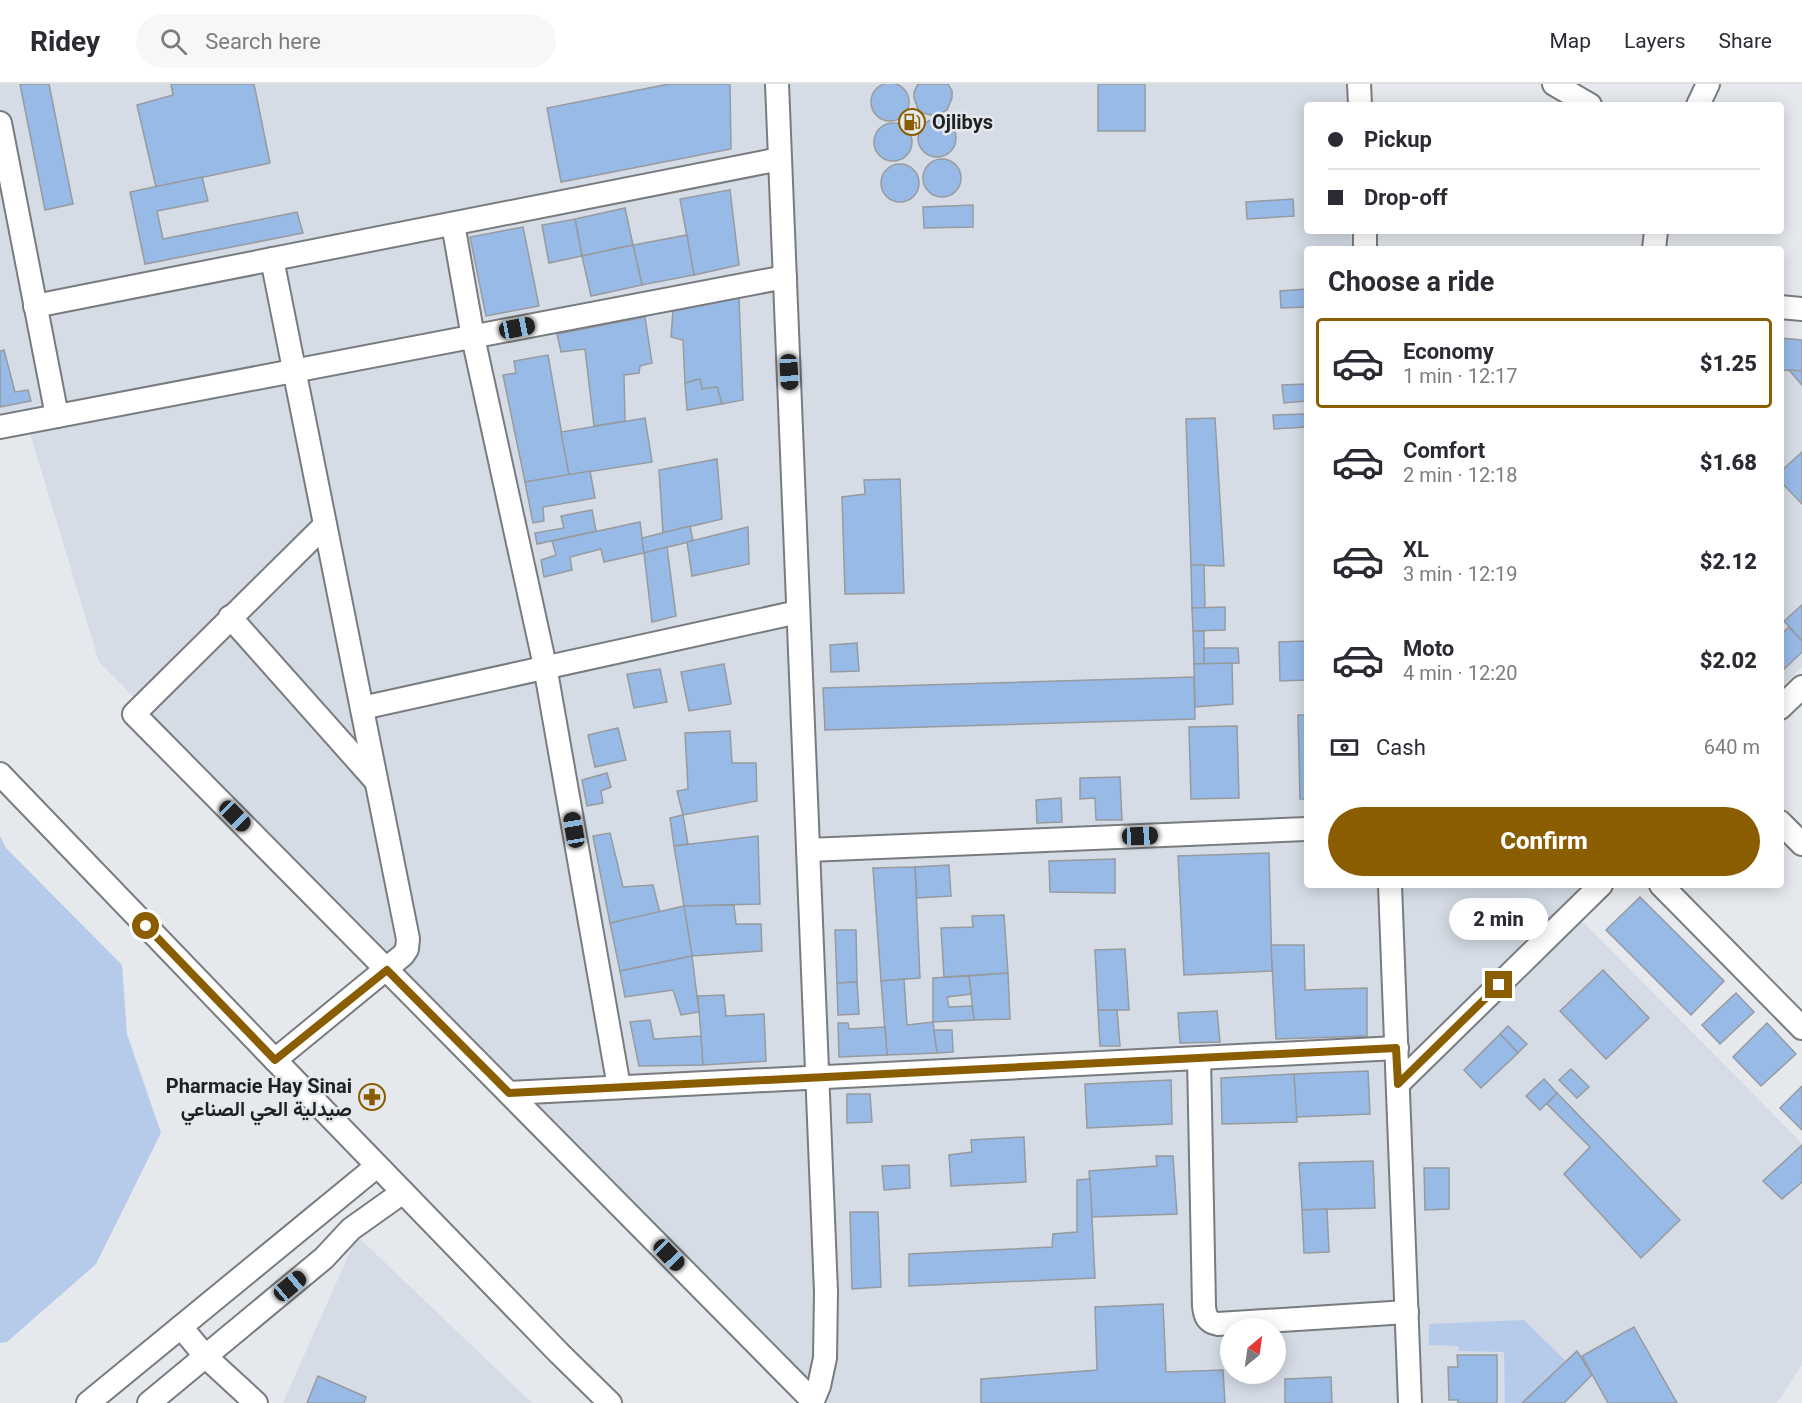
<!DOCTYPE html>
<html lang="en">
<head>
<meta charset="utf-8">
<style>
	:root { --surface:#fff; --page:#f7f7f7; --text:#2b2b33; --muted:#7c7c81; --line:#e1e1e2; --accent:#8a5d00 }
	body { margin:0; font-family:Roboto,Vazirmatn,sans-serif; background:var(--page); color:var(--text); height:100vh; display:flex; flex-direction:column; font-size:22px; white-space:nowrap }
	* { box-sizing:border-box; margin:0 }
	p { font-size:20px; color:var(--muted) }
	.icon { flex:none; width:33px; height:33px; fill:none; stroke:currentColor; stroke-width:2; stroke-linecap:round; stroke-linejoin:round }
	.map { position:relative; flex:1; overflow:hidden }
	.drawer { position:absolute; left:1304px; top:162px; width:480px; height:642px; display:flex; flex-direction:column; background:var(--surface); border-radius:6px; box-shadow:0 3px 15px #0003 }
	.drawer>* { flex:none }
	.hud { position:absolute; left:1304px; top:18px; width:480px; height:132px; border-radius:6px; box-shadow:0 3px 15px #0003; display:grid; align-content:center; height:132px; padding:0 24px; background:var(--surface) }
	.needle { width:39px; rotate:29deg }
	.buttons { position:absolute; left:1220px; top:1234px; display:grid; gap:12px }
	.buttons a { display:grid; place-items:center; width:66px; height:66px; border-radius:50%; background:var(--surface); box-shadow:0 3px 15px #0003; font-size:30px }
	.end { position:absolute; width:27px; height:27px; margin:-14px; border:8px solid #8a5d00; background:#fff; box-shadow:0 0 0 3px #fff }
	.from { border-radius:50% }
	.bubble { position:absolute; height:42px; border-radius:21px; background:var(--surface); box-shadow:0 3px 15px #0003; font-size:20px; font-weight:800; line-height:42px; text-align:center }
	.car { position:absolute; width:18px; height:36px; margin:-18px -9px; border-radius:8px; box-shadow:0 0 4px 2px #0007; background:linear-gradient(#222 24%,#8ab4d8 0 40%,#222 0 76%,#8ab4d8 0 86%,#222 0) }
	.hud b { display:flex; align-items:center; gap:21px; height:57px; font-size:22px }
	.hud b+b { border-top:2px solid var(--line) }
	.hud i { width:15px; height:15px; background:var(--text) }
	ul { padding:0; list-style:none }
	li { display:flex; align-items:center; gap:18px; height:90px; margin:0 12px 9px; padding:0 12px; border:3px solid transparent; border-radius:6px }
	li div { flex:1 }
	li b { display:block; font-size:22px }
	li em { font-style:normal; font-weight:800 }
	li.active { border-color:var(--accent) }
	li>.icon { width:54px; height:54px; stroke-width:1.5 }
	h2 { padding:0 24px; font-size:27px; line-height:72px }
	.pay { display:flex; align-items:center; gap:15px; height:66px; padding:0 24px; font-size:22px }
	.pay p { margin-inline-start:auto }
	.button { display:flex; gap:12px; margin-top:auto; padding:12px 24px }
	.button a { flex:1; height:69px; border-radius:36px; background:var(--accent); color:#fff; font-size:24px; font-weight:800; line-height:69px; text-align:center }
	header { display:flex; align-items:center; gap:36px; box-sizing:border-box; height:84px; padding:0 30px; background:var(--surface); border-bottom:2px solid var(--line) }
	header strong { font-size:28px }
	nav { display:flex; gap:33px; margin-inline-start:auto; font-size:21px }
	.search { width:420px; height:54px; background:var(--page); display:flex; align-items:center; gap:15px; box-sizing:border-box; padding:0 21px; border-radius:33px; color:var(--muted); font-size:22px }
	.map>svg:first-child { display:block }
</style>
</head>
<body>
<header>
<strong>Ridey</strong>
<div class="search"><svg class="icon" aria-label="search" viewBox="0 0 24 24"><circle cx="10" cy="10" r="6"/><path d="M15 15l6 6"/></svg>Search here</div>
<nav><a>Map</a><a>Layers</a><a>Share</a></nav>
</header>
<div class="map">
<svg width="1802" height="1319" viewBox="0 0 1802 1319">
	<rect width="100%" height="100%" fill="#e5e8ec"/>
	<g fill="#d5dce6" fill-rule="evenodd">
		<path d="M 0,0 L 1346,0 L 1347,21 L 1306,21 L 1306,147 L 1351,147 L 1352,165 L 1306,165 L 1306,801 L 1581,801 L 1564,819 L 1802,1059 L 1802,1281 L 1777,1319 L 829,1319 L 99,578 L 23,326 L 0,330 ZM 1230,1245 L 1275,1245 L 1275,1290 L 1230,1290 Z"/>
		<path d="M 1780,259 L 1802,281 L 1802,583 L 1781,604 Z"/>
		<path d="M 357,1152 L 532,1319 L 283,1319 Z"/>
	</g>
	<g fill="#b6cbe9">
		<path d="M 0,752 L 6,764 L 122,881 L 127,950 L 161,1049 L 96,1180 L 7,1258 L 0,1259 Z"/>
		<path d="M 1524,1236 L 1566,1277 L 1522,1319 L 1505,1319 L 1504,1268 L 1459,1267 L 1458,1262 L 1429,1261 L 1429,1240 Z"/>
	</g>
	<g fill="#98bae7" stroke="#979a9e" stroke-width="1.5">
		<circle cx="890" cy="18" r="19"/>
		<path d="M 20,0 L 49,0 L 73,120 L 45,126 Z"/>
		<path d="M 171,0 L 254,0 L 270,79 L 156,103 L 137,21 L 173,11 Z"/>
		<path d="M 669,0 L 730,0 L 731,65 L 561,98 L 547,24 Z"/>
		<path d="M 918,0 L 948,0 L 952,7 L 952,14 L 947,26 L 935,32 L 923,29 L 918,25 L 914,14 L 914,8 Z"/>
		<rect x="1098" y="0" width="47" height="47"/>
		<circle cx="937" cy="54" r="19"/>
		<circle cx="893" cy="58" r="19"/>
		<circle cx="942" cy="94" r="19"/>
		<circle cx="900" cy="99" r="19"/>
		<path d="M 202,93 L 208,117 L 157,127 L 163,155 L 297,128 L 303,149 L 145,180 L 130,108 Z"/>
		<path d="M 730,106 L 739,181 L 694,191 L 680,115 Z"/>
		<path d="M 1293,115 L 1294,132 L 1247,135 L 1246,118 Z"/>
		<path d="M 973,121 L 973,143 L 924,144 L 923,123 Z"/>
		<path d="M 625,124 L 633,161 L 582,172 L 575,135 Z"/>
		<path d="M 575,135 L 582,172 L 549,179 L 542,141 Z"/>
		<path d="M 523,143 L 539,222 L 486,232 L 470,153 Z"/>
		<path d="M 687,151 L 694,191 L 642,201 L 633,161 Z"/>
		<path d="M 633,161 L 642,201 L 591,212 L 582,172 Z"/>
		<path d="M 1306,205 L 1306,223 L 1281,224 L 1280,207 Z"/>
		<path d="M 739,214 L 743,316 L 722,320 L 717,303 L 702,305 L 700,295 L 685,299 L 683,256 L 671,253 L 673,227 Z"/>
		<path d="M 645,233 L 652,279 L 640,282 L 639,289 L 624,291 L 625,337 L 594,342 L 585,265 L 561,268 L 557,250 Z"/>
		<path d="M 1780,254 L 1802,256 L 1802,287 L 1780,286 Z"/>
		<path d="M 4,266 L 15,308 L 28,306 L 31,317 L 0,323 L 0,267 Z"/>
		<path d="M 548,271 L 569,391 L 525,398 L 503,291 L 516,289 L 514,277 Z"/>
		<path d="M 1789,286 L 1802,287 L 1802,301 Z"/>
		<path d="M 700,295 L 702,305 L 717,303 L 722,320 L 687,326 L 685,299 Z"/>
		<path d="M 1306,300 L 1306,317 L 1284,319 L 1282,301 Z"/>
		<path d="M 1306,330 L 1306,343 L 1274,345 L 1273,331 Z"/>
		<path d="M 645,334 L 652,378 L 569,391 L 561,348 Z"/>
		<path d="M 1215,334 L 1224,482 L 1191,481 L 1186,335 Z"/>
		<path d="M 1802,368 L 1802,420 L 1780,397 L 1780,388 Z"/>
		<path d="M 717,375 L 722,435 L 663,449 L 659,386 Z"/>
		<path d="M 590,387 L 595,414 L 543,423 L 544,437 L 533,439 L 525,398 Z"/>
		<path d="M 900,395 L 904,509 L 845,510 L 842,413 L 865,410 L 864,396 Z"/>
		<path d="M 592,426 L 596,447 L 537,460 L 535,449 L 564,444 L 561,432 Z"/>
		<path d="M 640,438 L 644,469 L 604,478 L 601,465 L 570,473 L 572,486 L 544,493 L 541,476 L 556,471 L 552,457 Z"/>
		<path d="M 690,442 L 693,457 L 644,469 L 642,454 Z"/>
		<path d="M 748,443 L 749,480 L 692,492 L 687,458 Z"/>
		<path d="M 667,463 L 676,532 L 652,538 L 644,469 Z"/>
		<path d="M 1191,481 L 1204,481 L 1205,524 L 1192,524 Z"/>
		<path d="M 1802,521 L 1802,557 L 1784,537 Z"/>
		<path d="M 1225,523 L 1225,546 L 1193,547 L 1192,524 Z"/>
		<path d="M 1789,543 L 1802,557 L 1802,568 L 1780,589 L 1780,551 Z"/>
		<path d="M 1193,547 L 1204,547 L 1204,580 L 1194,580 Z"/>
		<path d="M 1306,557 L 1306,596 L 1280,597 L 1279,558 Z"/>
		<path d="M 857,559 L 859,587 L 831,588 L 830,561 Z"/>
		<path d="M 1204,564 L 1238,564 L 1239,579 L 1204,580 Z"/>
		<path d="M 1232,579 L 1233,620 L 1195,623 L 1194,580 Z"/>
		<path d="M 724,580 L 731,620 L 689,627 L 681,588 Z"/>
		<path d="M 660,585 L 667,618 L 634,624 L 627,590 Z"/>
		<path d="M 1194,593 L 1195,635 L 825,646 L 823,604 Z"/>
		<path d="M 1298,631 L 1306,631 L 1306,715 L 1300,715 Z"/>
		<path d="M 1237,642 L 1239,714 L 1191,715 L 1189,643 Z"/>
		<path d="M 618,644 L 626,676 L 595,683 L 588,651 Z"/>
		<path d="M 730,647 L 732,679 L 756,679 L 757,717 L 683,731 L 677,707 L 688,705 L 685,649 Z"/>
		<path d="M 607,689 L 611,703 L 601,707 L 603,719 L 587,722 L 582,696 Z"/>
		<path d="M 1120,693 L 1122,736 L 1096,736 L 1095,714 L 1080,715 L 1080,694 Z"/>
		<path d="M 1061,714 L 1062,738 L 1037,739 L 1036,716 Z"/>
		<path d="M 683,731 L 688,760 L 674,762 L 670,734 Z"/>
		<path d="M 610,749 L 623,803 L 653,801 L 660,829 L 610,839 L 593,752 Z"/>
		<path d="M 758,752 L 760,820 L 684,822 L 674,762 Z"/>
		<path d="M 1269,769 L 1272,887 L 1184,891 L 1178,772 Z"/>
		<path d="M 1115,775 L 1115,809 L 1050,808 L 1049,777 Z"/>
		<path d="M 949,781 L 951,812 L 917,814 L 915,783 Z"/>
		<path d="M 915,783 L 920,894 L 881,897 L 873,784 Z"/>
		<path d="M 1640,813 L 1724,897 L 1691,931 L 1606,846 Z"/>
		<path d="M 734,821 L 736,840 L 761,840 L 762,867 L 692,872 L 684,822 Z"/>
		<path d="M 684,822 L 692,872 L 620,887 L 610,839 Z"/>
		<path d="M 1004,831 L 1008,889 L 944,893 L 941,844 L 973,843 L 972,832 Z"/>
		<path d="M 835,846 L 856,846 L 857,898 L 837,899 Z"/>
		<path d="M 1271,861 L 1304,861 L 1305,906 L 1367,904 L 1367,952 L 1276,955 Z"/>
		<path d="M 1125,865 L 1129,926 L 1098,926 L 1095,866 Z"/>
		<path d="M 692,872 L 699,928 L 681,931 L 673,906 L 625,913 L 620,887 Z"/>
		<path d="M 1603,886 L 1649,934 L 1606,975 L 1560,927 Z"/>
		<path d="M 1008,889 L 1010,935 L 974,936 L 969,892 Z"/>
		<path d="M 969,892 L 971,910 L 947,913 L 949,923 L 972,922 L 974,936 L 933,938 L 933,894 Z"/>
		<path d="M 904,895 L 907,941 L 933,938 L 937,969 L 887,971 L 881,897 Z"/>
		<path d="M 857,898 L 859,930 L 838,931 L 837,899 Z"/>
		<path d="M 1736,909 L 1754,928 L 1720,960 L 1702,941 Z"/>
		<path d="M 724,911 L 726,932 L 764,930 L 766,977 L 703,981 L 698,912 Z"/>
		<path d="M 1098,926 L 1117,926 L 1120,962 L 1100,962 Z"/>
		<path d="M 1217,927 L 1220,958 L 1180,959 L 1178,929 Z"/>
		<path d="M 650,936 L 654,955 L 701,952 L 703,981 L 639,982 L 630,938 Z"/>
		<path d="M 838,939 L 848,939 L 849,945 L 885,943 L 887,971 L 839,973 Z"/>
		<path d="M 1767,939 L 1796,970 L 1761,1002 L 1733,973 Z"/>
		<path d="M 1508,942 L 1527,960 L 1518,969 L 1500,950 Z"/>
		<path d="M 934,946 L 952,946 L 953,968 L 937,969 Z"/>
		<path d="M 1500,950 L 1518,969 L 1481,1004 L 1464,986 Z"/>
		<path d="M 1571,985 L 1589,1003 L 1577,1014 L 1559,996 Z"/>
		<path d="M 1368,987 L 1370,1030 L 1296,1033 L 1294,990 Z"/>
		<path d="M 1294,990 L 1297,1038 L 1222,1040 L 1221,994 Z"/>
		<path d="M 1544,995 L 1557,1009 L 1540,1026 L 1526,1012 Z"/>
		<path d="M 1171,996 L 1172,1040 L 1087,1044 L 1085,1000 Z"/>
		<path d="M 1802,1002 L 1802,1046 L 1780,1024 Z"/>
		<path d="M 1557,1009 L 1680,1136 L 1641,1174 L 1564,1090 L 1590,1063 L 1547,1020 Z"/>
		<path d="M 847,1010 L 870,1010 L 872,1038 L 847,1039 Z"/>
		<path d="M 1024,1053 L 1026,1098 L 951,1102 L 949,1071 L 972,1068 L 971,1056 Z"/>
		<path d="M 1802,1061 L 1802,1098 L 1782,1115 L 1763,1097 Z"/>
		<path d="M 1156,1072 L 1173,1072 L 1177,1130 L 1092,1133 L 1089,1087 L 1157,1082 Z"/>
		<path d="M 1373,1077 L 1375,1124 L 1302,1126 L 1299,1079 Z"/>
		<path d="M 909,1081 L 910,1104 L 884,1106 L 882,1082 Z"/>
		<path d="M 1424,1084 L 1449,1084 L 1449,1125 L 1425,1126 Z"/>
		<path d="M 1090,1095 L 1095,1194 L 909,1202 L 909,1170 L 1052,1163 L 1053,1150 L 1077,1148 L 1077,1096 Z"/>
		<path d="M 1327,1125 L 1329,1168 L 1304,1169 L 1302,1126 Z"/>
		<path d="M 850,1128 L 878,1128 L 881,1203 L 852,1205 Z"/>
		<path d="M 1163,1220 L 1166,1288 L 1223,1286 L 1225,1319 L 981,1319 L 981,1295 L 1097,1286 L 1095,1223 Z"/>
		<path d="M 1634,1243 L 1677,1319 L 1608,1319 L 1582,1272 Z"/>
		<path d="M 1577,1267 L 1592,1291 L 1564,1319 L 1522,1319 Z"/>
		<path d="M 1457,1271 L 1497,1271 L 1497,1319 L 1458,1319 L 1458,1316 L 1449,1316 L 1448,1283 L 1458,1283 Z"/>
		<path d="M 318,1292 L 366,1313 L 364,1319 L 307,1319 Z"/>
		<path d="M 1331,1293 L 1332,1319 L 1285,1319 L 1285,1295 Z"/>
	</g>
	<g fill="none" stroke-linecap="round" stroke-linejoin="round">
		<defs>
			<g id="minor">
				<path d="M 777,0 L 826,1208 L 825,1274 L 819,1302 L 812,1319"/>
				<path d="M 1359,0 L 1360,21"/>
				<path d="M 1554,0 L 1590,21"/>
				<path d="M 1698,21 L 1708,0"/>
				<path d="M 0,39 L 57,332"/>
				<path d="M 453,140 L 473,253 L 545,582 L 619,1003"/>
				<path d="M 1365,147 L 1365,165"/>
				<path d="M 1654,165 L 1656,147"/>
				<path d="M 272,175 L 408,855 L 407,865 L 403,871 L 275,976"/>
				<path d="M 35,222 L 780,75"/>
				<path d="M 1780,223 L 1802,225"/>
				<path d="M 0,343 L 785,193"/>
				<path d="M 325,441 L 134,630 L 813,1317"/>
				<path d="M 230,533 L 375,696"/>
				<path d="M 362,624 L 798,528"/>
				<path d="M 1780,624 L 1802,603"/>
				<path d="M 0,690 L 275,976 L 559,1269 L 610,1319"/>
				<path d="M 1780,738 L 1802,760"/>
				<path d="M 808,766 L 1306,745"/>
				<path d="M 1390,801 L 1410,1319"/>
				<path d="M 1661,801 L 1802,944"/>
				<path d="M 1199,974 L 1204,1222 C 1205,1232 1207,1238 1218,1240 L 1407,1228"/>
				<path d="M 1398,1000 L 1601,801"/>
				<path d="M 509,1009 L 1397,964"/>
				<path d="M 181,1243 L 206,1273 L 256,1319"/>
				<path d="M 88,1319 L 377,1082"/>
				<path d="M 149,1319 L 324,1174 L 351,1145 L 403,1108"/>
			</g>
		</defs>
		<use href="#minor" stroke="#797c7f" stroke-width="26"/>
		<use href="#minor" stroke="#fff" stroke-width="22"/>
	</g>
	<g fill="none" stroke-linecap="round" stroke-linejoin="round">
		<path stroke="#8a5d00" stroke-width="8" d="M 146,842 L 275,976 L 387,886 L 509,1009 L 1396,964 L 1398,1000 L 1499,901"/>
	</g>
	<defs>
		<symbol id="fuel-ring" viewBox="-11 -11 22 22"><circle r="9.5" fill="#e5e8ec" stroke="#8a5d00" stroke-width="1.5"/><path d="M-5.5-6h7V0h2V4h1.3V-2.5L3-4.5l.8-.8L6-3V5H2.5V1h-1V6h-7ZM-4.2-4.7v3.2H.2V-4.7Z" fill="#8a5d00"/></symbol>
		<symbol id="pharmacy-ring" viewBox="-11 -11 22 22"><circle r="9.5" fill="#e5e8ec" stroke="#8a5d00" stroke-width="1.5"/><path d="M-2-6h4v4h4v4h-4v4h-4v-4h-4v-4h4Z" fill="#8a5d00"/></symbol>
	</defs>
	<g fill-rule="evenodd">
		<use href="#fuel-ring" x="897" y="23" width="30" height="30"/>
		<use href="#pharmacy-ring" x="357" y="998" width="30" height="30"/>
	</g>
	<g text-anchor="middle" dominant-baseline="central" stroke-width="5" stroke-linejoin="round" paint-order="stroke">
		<g font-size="20" font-weight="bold" fill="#202122" stroke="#e5e8ec" text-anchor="start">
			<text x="932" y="38">Ojlibys</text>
			<text x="352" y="1002" text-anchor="end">Pharmacie Hay Sinai<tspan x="352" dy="23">صيدلية الحي الصناعي</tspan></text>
		</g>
	</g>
</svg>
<div class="buttons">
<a><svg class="needle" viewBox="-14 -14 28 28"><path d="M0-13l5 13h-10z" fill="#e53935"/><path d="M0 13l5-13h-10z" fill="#7c7c81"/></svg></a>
</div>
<i class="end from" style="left:146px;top:842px"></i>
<i class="end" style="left:1499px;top:901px"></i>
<div class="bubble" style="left:1449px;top:814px;width:99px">2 min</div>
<i class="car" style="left:517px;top:244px;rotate:79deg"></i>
<i class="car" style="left:789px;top:288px;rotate:177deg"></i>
<i class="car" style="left:235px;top:732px;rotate:135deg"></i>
<i class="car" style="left:574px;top:746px;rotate:350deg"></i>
<i class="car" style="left:1140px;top:752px;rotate:88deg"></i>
<i class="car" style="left:669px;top:1171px;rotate:136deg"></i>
<i class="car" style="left:290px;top:1202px;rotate:50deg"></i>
<div class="hud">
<b><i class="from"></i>Pickup</b>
<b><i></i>Drop-off</b>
</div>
<section class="drawer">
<h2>Choose a ride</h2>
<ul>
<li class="active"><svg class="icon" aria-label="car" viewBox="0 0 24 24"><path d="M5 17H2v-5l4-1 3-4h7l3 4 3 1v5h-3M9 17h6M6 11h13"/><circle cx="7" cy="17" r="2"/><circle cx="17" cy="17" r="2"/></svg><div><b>Economy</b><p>1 min · 12:17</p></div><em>$1.25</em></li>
<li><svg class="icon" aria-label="car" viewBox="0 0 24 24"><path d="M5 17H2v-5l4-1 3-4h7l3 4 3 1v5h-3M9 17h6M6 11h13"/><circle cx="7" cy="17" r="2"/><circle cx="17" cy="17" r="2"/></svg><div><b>Comfort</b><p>2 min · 12:18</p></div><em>$1.68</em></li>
<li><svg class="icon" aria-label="car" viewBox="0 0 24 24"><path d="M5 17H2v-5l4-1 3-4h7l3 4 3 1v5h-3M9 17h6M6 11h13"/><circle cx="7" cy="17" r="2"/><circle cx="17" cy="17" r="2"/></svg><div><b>XL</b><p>3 min · 12:19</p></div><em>$2.12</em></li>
<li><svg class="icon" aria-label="car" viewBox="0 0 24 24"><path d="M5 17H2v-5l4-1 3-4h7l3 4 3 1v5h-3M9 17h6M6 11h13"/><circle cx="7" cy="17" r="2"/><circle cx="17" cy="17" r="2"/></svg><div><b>Moto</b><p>4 min · 12:20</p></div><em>$2.02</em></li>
</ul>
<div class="pay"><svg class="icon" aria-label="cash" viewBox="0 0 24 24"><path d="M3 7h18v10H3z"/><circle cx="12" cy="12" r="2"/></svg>Cash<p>640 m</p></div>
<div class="button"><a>Confirm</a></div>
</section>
</div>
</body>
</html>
